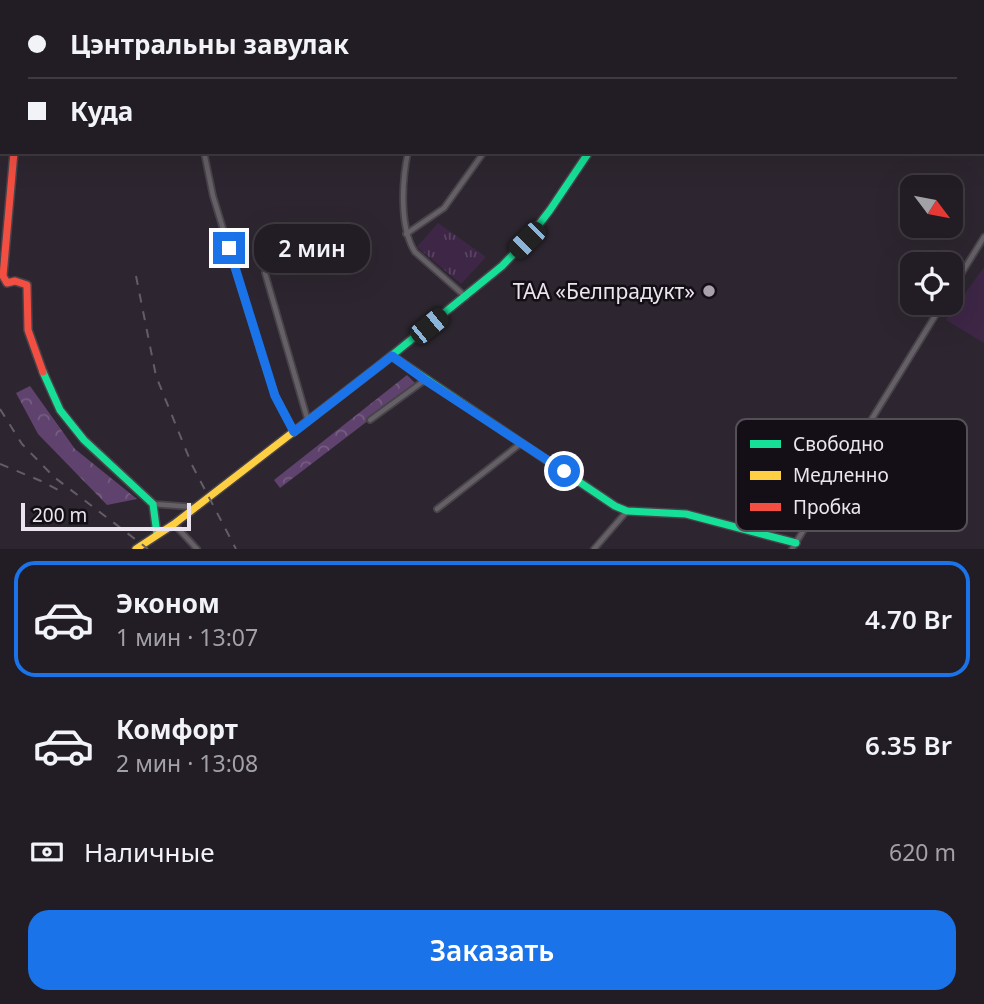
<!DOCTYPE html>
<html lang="ru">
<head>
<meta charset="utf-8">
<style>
	:root { --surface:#221c24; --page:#2a252c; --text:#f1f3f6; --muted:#a2a1a6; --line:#3f3a41; --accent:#1a73e8 }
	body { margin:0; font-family:"Noto Sans",sans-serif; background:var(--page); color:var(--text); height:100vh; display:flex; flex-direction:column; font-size:26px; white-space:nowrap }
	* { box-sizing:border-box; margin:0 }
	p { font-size:23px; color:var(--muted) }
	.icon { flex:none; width:38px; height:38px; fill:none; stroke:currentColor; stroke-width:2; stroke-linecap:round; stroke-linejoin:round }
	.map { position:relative; height:549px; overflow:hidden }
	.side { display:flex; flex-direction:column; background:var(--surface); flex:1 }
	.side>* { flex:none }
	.hud { position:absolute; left:0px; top:0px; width:985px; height:154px; box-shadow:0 7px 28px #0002,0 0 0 2px var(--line); display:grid; align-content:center; height:154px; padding:0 28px; background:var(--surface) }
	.needle { width:46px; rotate:122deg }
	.controls { position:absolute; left:900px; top:175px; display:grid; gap:14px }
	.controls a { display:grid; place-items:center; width:63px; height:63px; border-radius:14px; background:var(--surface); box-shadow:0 7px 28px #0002,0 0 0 2px var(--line); font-size:35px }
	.scale { position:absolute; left:21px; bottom:18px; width:170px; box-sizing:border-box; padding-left:7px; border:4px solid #ece5f0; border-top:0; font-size:19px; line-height:24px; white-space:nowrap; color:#ece5f0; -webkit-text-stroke:5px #140f16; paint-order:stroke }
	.end { position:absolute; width:32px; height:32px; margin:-16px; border:9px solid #1a73e8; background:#fff; box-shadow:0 0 0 4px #fff }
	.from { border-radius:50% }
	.bubble { position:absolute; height:49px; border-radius:21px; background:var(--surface); box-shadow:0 7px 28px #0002,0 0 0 2px var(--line); font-size:23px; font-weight:600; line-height:49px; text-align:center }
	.car { position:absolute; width:21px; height:42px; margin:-21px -10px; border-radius:9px; box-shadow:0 0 5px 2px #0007; background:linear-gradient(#222 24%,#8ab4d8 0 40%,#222 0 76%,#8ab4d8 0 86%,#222 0) }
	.hud b { display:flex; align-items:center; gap:24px; height:66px; font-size:26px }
	.hud b+b { border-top:2px solid var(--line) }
	.hud i { width:18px; height:18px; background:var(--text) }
	ul { padding:12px 0 0; list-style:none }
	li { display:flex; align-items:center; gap:21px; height:116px; margin:0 14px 10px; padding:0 14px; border:4px solid transparent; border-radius:21px }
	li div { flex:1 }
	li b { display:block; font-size:26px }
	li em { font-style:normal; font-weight:600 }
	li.active { border-color:var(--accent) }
	li>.icon { width:63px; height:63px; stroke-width:1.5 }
	.pay { display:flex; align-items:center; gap:18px; height:77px; padding:0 28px; font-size:26px }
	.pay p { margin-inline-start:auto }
	.primary-button { display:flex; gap:14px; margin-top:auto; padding:14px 28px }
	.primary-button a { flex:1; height:80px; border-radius:21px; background:var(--accent); color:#fff; font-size:28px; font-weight:600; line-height:80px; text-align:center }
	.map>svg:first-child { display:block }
</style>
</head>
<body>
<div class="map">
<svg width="984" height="549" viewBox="0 0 984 549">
	<defs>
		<pattern id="forest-crowns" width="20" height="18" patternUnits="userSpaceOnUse" patternTransform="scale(1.75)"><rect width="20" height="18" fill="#5f426d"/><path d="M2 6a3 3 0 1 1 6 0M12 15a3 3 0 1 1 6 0" fill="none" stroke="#765d82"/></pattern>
		<pattern id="park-tufts" width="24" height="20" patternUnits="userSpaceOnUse" patternTransform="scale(1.75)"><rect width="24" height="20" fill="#3d2646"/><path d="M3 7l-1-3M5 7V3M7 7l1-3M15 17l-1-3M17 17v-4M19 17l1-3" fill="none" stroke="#594561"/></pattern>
	</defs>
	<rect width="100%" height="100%" fill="#2d2630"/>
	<path fill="#3d2646" d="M 984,267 L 984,343 L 946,320 Z"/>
	<g fill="url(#forest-crowns)">
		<path d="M 407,375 L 416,384 L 280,488 L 274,480 Z"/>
		<path d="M 30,386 L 75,449 L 137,499 L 107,505 L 38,434 L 16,393 Z"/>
	</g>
	<path fill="url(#park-tufts)" d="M 438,223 L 486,257 L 461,284 L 417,247 Z"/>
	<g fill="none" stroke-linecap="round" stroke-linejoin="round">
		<defs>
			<g id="street">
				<path d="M 365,0 L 366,2"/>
				<path d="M 385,2 L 386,0"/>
				<path d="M 462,2 L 463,0"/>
				<path d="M 520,2 L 521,0"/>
				<path d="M 601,2 L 602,0"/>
				<path d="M 204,152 L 213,196 L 261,353 L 275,395 L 294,432"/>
				<path d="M 408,152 C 402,180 399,227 415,252 L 466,297"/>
				<path d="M 406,234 L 444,208 L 484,152"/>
				<path d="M 265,273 L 308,421"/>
				<path d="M 950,292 L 984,237"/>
				<path d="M 370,420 L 425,380"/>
				<path d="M 153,504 L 194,507"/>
				<path d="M 437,509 L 520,444"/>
				<path d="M 174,524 L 197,549"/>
				<path d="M 594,549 L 627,511"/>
				<path d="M 792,549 L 943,303"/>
			</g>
			<g id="fast">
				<path d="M 690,2 L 691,0"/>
				<path d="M 392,356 L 615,506 L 627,511 L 686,514 L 796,543"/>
				<path d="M 380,365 L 502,266 L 527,240 L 550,210 L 589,152"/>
				<path d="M 43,372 L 60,410 L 84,440 L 153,504 L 157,534"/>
			</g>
			<path id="slow" d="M 136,549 L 174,524 L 380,365"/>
			<path id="jam" d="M 14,152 L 3,276 L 7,283 L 15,281 L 27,285 L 28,330 L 43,372"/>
		</defs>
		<use href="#street" stroke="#48434a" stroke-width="8"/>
		<use href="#fast" stroke="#48434a" stroke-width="10"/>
		<use href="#slow" stroke="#48434a" stroke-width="10"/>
		<use href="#jam" stroke="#48434a" stroke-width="10"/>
		<use href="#street" stroke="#646066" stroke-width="4.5"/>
		<use href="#fast" stroke="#16e098" stroke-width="7"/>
		<use href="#slow" stroke="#ffcf43" stroke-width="7"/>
		<use href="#jam" stroke="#f24e42" stroke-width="7"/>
		<g stroke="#635d65" stroke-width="2" stroke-dasharray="9 9" stroke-linecap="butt">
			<path d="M 34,2 L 35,0"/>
			<path d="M 0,42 L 2,40"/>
			<path d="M 0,59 L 2,56"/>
			<path d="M 136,276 L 156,376 L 192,465 L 236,549"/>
			<path d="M 0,409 L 22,444 L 54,477 L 148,549"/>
			<path d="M 0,464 L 41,481 L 64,493"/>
		</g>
	</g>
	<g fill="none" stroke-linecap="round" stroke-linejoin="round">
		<path stroke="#1a73e8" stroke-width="9" d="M 229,248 L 275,396 L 294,432 L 392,356 L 425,380 L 564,471"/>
	</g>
	<circle fill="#a9a2ad" stroke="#140f16" stroke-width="2.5" cx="709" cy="291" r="7"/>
	<g text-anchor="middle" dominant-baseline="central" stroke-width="5" stroke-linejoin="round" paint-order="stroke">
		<g font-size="21" fill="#ece5f0" stroke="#140f16" text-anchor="end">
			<text x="695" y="291">ТАА «Белпрадукт»</text>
		</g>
	</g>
	<rect x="736" y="419" width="231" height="112" rx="10" fill="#140f16" stroke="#554f57" stroke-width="2"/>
	<rect x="750" y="440" width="31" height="8" fill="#16e098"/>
	<rect x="750" y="471" width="31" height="9" fill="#ffcf43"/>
	<rect x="750" y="503" width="31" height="8" fill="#f24e42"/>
	<g font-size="19" fill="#ece5f0">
		<text x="793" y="451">Свободно</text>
		<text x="793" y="482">Медленно</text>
		<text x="793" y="514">Пробка</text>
	</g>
</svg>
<div class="controls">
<a><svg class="needle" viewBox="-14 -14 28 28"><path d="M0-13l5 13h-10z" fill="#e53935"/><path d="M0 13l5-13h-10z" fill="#a2a1a6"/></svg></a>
<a><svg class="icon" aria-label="locate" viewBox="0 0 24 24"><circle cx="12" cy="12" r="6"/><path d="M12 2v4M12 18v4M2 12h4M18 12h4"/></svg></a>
</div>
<div class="scale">200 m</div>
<i class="end from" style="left:564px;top:471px"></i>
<i class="end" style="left:229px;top:248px"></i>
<div class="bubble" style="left:254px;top:224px;width:116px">2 мин</div>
<i class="car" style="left:527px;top:240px;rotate:225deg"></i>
<i class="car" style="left:429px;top:326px;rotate:51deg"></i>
<div class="hud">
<b><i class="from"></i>Цэнтральны завулак</b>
<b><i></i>Куда</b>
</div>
</div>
<section class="side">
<ul>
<li class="active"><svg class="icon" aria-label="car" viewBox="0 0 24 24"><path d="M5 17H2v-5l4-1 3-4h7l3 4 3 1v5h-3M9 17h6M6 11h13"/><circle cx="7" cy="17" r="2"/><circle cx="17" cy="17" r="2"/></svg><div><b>Эконом</b><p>1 мин · 13:07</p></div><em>4.70 Br</em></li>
<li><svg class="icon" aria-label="car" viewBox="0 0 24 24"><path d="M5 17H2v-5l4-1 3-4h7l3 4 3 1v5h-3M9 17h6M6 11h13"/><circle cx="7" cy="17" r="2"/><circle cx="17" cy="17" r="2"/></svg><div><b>Комфорт</b><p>2 мин · 13:08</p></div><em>6.35 Br</em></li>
</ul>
<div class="pay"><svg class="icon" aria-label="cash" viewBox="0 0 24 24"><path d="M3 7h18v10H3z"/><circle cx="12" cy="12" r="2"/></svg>Наличные<p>620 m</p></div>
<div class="primary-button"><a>Заказать</a></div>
</section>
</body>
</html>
